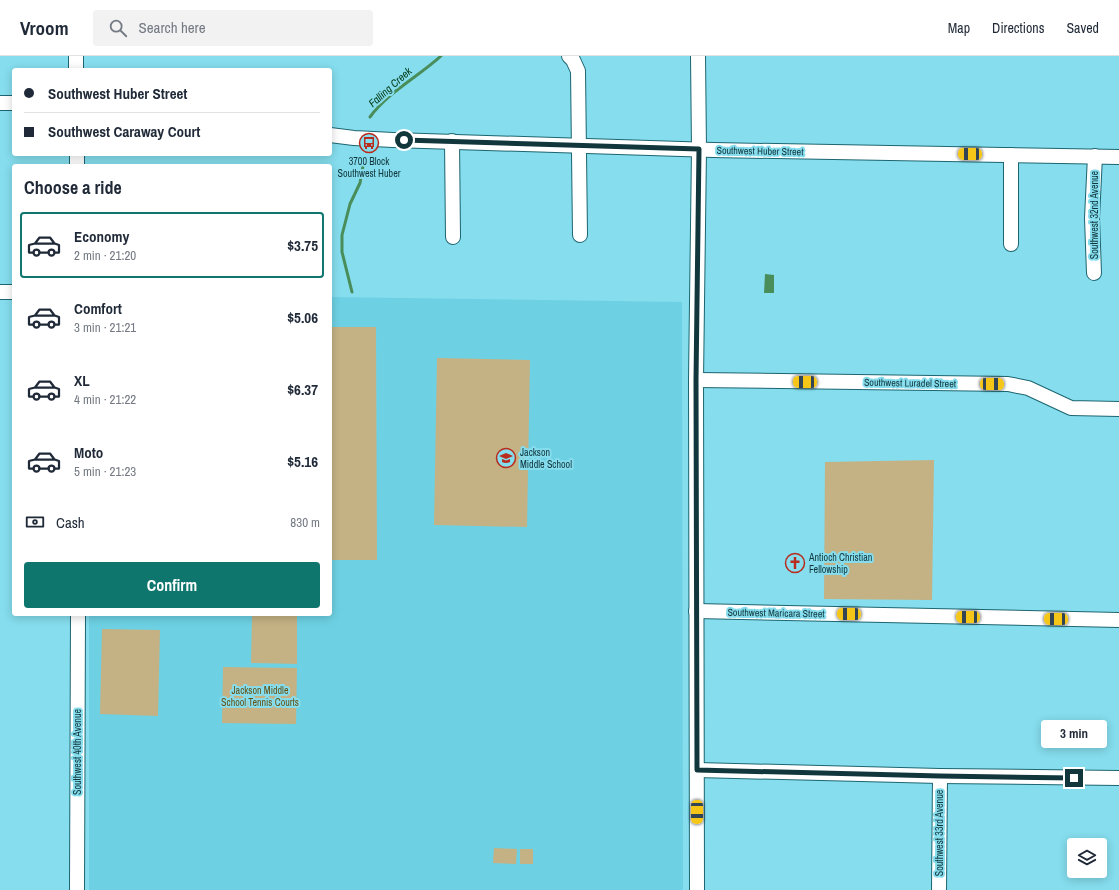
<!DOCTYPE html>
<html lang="en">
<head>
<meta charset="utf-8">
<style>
	:root { --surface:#fff; --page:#f2f2f3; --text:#1f2937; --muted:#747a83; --line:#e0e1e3; --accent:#0f766e }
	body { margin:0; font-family:"Archivo Narrow",sans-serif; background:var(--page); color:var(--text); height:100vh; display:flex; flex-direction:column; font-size:15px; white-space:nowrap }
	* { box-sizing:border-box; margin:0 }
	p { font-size:13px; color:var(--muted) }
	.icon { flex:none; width:22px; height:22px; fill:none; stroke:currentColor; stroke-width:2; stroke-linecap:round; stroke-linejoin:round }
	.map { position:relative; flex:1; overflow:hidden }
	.sheet { position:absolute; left:12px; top:108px; width:320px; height:452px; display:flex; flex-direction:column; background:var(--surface); border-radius:4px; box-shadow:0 2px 10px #0003 }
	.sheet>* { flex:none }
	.hud { position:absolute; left:12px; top:12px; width:320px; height:88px; border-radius:4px; box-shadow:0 2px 10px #0003; display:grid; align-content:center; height:88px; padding:0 12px; background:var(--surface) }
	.fabs { position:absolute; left:1067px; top:782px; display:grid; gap:8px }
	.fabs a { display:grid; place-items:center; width:40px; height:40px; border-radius:4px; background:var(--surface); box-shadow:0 2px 10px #0003; font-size:20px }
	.end { position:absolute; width:18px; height:18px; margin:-9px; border:5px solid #11373d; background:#fff; box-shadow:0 0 0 2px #fff }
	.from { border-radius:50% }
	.bubble { position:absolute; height:28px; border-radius:4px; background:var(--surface); box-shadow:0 2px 10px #0003; font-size:13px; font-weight:800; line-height:28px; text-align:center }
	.car { position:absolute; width:12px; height:24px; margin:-12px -6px; border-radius:5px; box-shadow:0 0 3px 1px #0007; background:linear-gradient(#f5c518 24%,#345 0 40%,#f5c518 0 76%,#345 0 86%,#f5c518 0) }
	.hud b { display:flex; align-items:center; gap:14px; height:38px; font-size:15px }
	.hud b+b { border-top:1px solid var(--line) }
	.hud i { width:10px; height:10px; background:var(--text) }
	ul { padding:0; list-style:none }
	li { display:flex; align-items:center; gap:12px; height:66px; margin:0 8px 6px; padding:0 4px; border:2px solid transparent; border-radius:4px }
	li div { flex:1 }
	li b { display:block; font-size:15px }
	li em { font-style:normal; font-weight:800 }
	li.selected { border-color:var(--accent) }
	li>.icon { width:36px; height:36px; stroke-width:1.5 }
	h2 { padding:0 12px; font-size:18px; line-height:48px }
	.pay { display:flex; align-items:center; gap:10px; height:44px; padding:0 12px; font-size:15px }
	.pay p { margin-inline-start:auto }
	.button { display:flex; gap:8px; margin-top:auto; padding:8px 12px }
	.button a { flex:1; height:46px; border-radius:4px; background:var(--accent); color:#fff; font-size:16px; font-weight:800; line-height:46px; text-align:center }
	header { display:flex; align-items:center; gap:24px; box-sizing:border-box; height:56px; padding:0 20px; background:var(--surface); border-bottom:1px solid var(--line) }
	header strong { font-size:19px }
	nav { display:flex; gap:22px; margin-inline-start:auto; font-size:14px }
	.search { width:280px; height:36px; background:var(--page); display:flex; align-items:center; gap:10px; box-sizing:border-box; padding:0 14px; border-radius:4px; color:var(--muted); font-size:15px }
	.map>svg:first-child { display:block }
</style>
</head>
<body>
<header>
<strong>Vroom</strong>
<div class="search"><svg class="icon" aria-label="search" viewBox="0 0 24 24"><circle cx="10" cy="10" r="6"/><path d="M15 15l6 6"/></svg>Search here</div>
<nav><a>Map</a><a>Directions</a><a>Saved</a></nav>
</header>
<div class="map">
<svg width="1119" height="834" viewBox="0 0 1119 834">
	<rect width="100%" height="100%" fill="#85dded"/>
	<path fill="#6dd1e3" d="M 330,241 L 682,246 L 683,834 L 89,834 L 89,558 L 330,558 Z"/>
	<g fill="#c4b284">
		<path d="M 330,271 L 376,271 L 377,504 L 330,504 Z"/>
		<path d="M 437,302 L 530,304 L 527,471 L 434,469 Z"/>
		<path d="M 934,404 L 932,544 L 824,543 L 825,406 Z"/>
		<path d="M 252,558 L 297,558 L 297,608 L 251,607 Z"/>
		<path d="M 102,573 L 160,574 L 158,660 L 100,658 Z"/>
		<path d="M 223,611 L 297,612 L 296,668 L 222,667 Z"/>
		<path d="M 494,792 L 517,793 L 516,808 L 493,807 Z"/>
		<rect x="520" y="793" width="13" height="15"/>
	</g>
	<path fill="#498d5a" d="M 765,218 L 774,219 L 774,237 L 764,237 Z"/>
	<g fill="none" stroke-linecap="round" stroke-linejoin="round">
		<g stroke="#498d5a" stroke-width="3">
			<path d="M 370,61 C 388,36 418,21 441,0"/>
			<path d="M 352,236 L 342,196 L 342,179 L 350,148 L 360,127 L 364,104"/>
		</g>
		<defs>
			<g id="minor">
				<path d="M 76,0 L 76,14"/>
				<path d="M 569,0 L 573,4 L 578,15 L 580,179"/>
				<path d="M 0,47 L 14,47"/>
				<path d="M 330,79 L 354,82 L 393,84 L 713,94 L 1119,101"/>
				<path d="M 452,85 L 453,181"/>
				<path d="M 77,98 L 77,110"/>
				<path d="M 1011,188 L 1011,99"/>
				<path d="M 1094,217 L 1092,162 L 1095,100"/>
				<path d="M 0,236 L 14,236"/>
				<path d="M 696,324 L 1008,328 L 1028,332 L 1071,352 L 1119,353"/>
				<path d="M 696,555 L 1119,564"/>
				<path d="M 697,714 L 940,720 L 1119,722"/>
				<path d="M 77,834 L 78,558"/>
				<path d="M 697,834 L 696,324 L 699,93 L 698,0"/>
				<path d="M 939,834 L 940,720"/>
			</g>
		</defs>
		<use href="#minor" stroke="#1d6570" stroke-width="16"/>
		<use href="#minor" stroke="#fff" stroke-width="14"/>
	</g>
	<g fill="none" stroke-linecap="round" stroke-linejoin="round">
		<path stroke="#11373d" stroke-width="5" d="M 404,84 L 699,93 L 696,324 L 697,714 L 940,720 L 1074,722"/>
	</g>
	<defs>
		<symbol id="bus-ring" viewBox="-11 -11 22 22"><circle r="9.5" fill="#85dded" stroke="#b82b1d" stroke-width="1.5"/><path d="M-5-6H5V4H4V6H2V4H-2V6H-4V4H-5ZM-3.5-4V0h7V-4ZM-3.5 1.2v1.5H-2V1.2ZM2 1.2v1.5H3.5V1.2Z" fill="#b82b1d"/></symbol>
		<symbol id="school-ring" viewBox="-11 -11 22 22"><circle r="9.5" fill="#85dded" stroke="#b82b1d" stroke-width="1.5"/><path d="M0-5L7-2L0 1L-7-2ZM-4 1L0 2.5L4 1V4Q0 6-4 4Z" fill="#b82b1d"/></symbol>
		<symbol id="church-ring" viewBox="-11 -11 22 22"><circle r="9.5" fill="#85dded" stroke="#b82b1d" stroke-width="1.5"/><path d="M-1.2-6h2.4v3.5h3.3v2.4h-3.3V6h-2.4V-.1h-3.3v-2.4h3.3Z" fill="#b82b1d"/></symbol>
	</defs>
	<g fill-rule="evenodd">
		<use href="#bus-ring" x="358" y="76" width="22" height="22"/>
		<use href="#school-ring" x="495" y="391" width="22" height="22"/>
		<use href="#church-ring" x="784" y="496" width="22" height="22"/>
	</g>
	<g text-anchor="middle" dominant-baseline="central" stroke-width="4" stroke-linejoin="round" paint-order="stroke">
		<g font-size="10" fill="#11373d" stroke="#85dded">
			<text transform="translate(760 95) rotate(1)">Southwest Huber Street</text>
			<text transform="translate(1094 159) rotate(-90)">Southwest 32nd Avenue</text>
			<text transform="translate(910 327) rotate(1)">Southwest Luradel Street</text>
			<text transform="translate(776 557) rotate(1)">Southwest Maricara Street</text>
			<text transform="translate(77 696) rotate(-90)">Southwest 40th Avenue</text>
			<text transform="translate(939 777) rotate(-90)">Southwest 33rd Avenue</text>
		</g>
		<g font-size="10" fill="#11373d" stroke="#85dded" text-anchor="start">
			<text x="369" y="105" text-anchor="middle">3700 Block<tspan x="369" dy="12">Southwest Huber</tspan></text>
			<text x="520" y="396">Jackson<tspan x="520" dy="12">Middle School</tspan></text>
			<text x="809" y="501">Antioch Christian<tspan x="809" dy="12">Fellowship</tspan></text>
		</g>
		<g font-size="10" fill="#665215" stroke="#85dded">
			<text x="260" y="634">Jackson Middle<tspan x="260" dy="12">School Tennis Courts</tspan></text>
		</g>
		<g font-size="11" font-style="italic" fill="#053b18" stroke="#85dded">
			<text transform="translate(390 31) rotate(-42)">Falling Creek</text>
		</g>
	</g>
</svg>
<div class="fabs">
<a><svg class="icon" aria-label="layers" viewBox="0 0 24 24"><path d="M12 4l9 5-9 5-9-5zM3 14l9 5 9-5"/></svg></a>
</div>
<i class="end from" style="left:404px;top:84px"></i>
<i class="end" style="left:1074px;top:722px"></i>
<div class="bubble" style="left:1041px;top:664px;width:66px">3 min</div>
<i class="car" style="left:970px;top:98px;rotate:271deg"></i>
<i class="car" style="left:805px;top:326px;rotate:271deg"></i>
<i class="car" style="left:992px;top:328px;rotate:91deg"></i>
<i class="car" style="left:849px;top:558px;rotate:271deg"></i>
<i class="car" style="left:968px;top:561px;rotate:271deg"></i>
<i class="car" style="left:1056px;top:563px;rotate:271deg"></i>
<i class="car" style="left:697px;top:756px;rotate:180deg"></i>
<div class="hud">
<b><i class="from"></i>Southwest Huber Street</b>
<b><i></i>Southwest Caraway Court</b>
</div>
<section class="sheet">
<h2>Choose a ride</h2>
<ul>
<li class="selected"><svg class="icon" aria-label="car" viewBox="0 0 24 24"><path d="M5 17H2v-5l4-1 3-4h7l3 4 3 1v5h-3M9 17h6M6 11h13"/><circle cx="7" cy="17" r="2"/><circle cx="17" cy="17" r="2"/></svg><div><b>Economy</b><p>2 min · 21:20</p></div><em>$3.75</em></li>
<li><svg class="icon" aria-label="car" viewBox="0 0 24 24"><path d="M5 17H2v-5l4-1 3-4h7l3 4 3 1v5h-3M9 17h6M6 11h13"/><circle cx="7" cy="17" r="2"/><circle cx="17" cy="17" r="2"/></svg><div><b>Comfort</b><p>3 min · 21:21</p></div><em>$5.06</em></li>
<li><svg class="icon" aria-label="car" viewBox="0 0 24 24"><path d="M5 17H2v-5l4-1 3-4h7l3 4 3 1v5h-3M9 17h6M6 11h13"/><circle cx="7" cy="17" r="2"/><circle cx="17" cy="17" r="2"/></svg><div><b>XL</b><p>4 min · 21:22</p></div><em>$6.37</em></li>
<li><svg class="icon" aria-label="car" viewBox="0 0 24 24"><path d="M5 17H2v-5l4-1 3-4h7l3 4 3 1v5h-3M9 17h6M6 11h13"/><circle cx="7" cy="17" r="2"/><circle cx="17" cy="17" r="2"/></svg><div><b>Moto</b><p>5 min · 21:23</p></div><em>$5.16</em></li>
</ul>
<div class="pay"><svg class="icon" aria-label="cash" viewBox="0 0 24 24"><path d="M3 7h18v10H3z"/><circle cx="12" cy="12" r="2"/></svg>Cash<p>830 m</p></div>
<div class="button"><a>Confirm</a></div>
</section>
</div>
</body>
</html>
